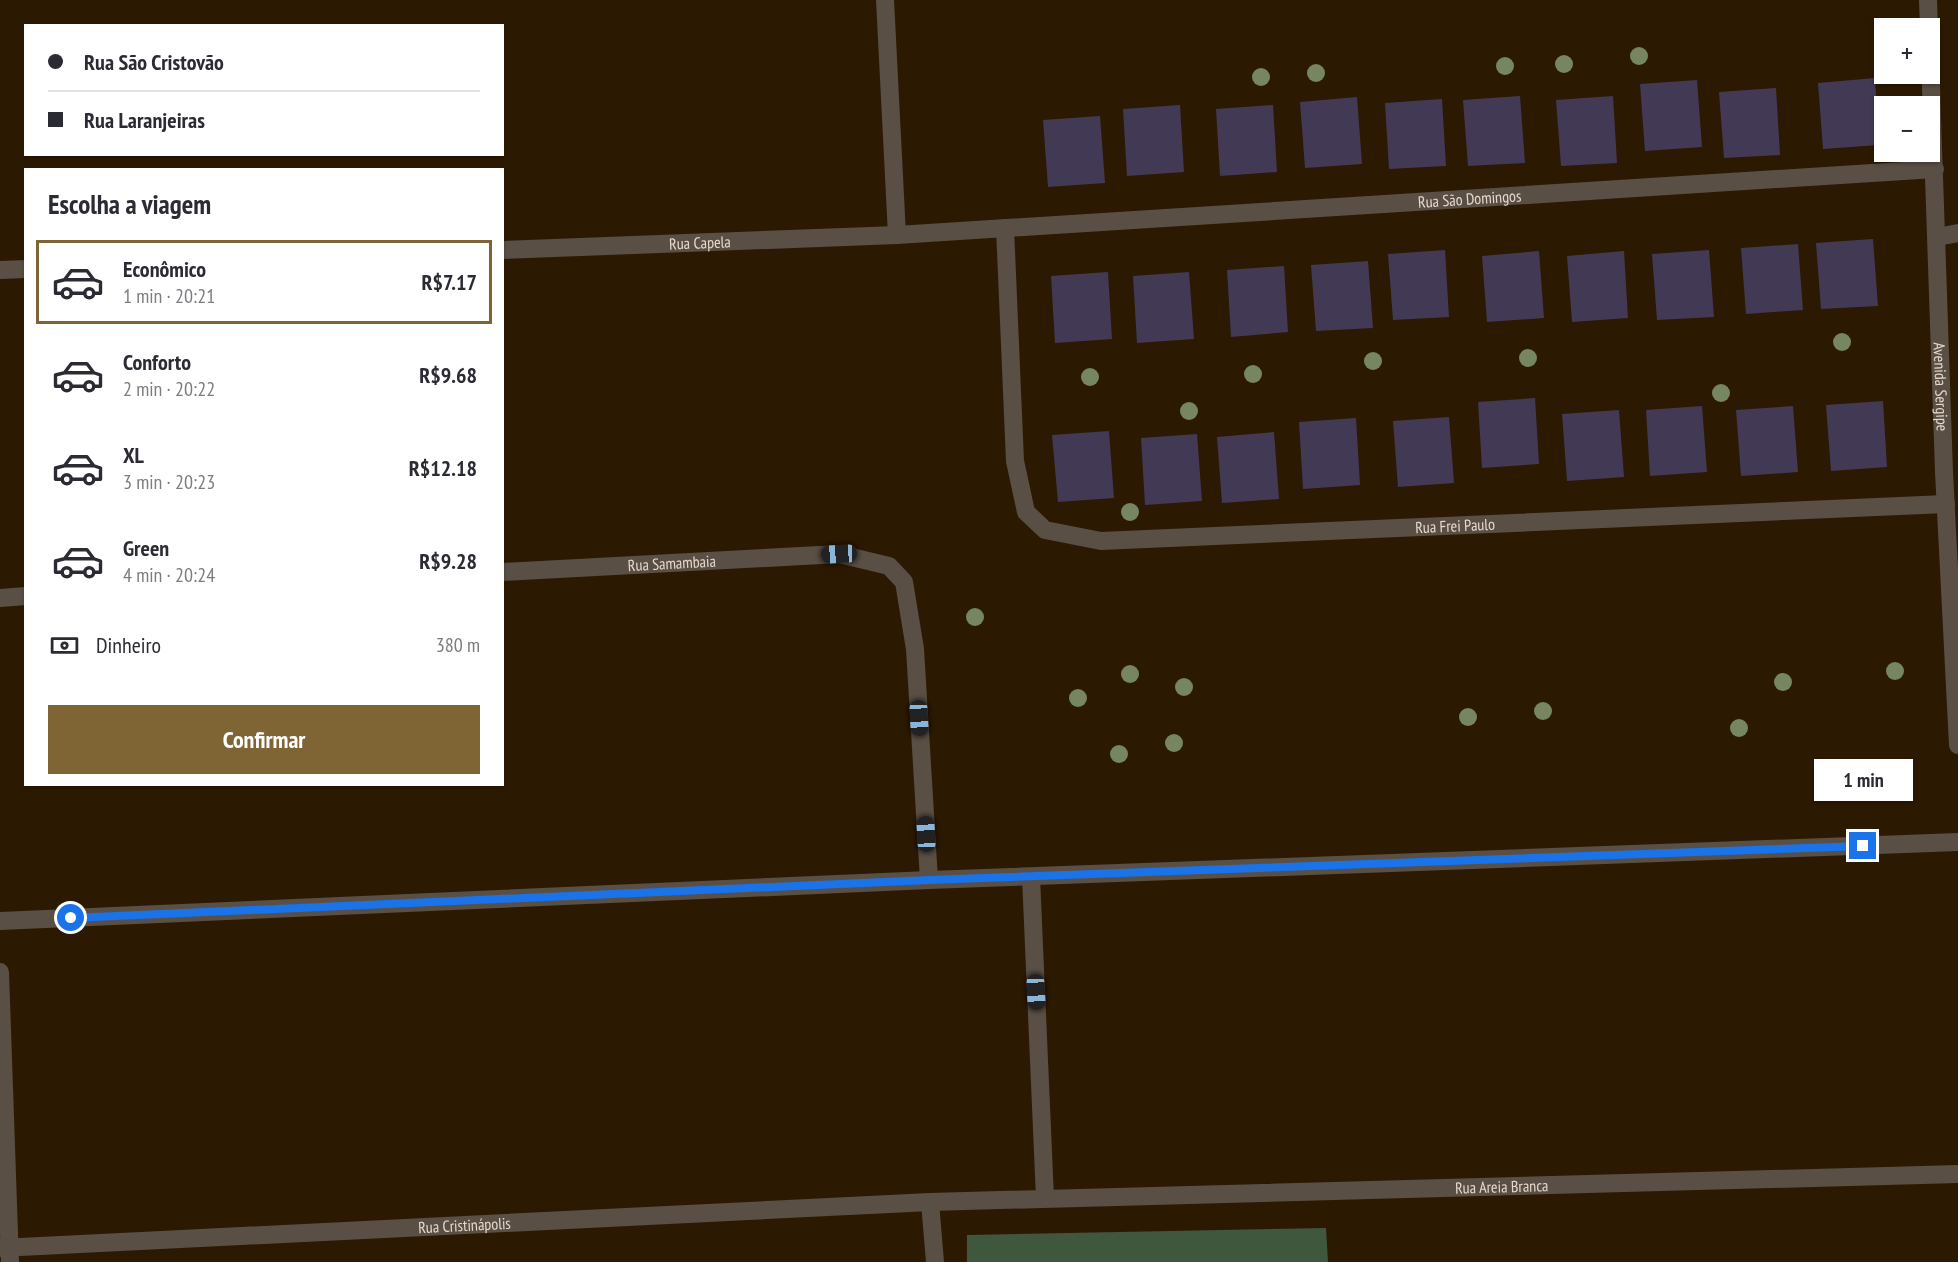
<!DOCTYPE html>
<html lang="pt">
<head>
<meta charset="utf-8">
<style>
	:root { --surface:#fff; --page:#f2f2f3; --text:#2b2b33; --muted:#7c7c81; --line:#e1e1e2; --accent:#806534 }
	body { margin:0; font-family:"PT Sans Narrow",sans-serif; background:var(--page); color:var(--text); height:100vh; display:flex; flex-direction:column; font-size:22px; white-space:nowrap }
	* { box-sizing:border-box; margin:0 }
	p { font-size:20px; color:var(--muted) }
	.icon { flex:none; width:33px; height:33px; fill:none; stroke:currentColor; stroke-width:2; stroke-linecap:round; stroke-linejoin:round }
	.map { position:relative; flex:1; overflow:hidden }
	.panel { position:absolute; left:24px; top:168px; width:480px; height:618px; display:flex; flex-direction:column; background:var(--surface); border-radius:0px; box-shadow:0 2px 4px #0004 }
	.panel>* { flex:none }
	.banner { position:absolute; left:24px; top:24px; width:480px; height:132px; border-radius:0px; box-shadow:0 2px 4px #0004; display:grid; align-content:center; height:132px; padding:0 24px; background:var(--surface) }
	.buttons { position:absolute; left:1874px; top:18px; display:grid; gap:12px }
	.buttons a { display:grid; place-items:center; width:66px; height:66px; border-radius:0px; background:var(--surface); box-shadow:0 2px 4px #0004; font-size:30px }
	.end { position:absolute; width:27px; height:27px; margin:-14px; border:8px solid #1a73e8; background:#fff; box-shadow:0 0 0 3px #fff }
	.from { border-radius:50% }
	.bubble { position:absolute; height:42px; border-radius:0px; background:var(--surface); box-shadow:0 2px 4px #0004; font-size:20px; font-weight:700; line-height:42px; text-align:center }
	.car { position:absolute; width:18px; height:36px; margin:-18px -9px; border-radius:8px; box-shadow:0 0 4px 2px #0007; background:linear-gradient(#222 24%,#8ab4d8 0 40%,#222 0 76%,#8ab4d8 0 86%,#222 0) }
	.banner b { display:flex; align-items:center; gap:21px; height:57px; font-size:22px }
	.banner b+b { border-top:2px solid var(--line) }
	.banner i { width:15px; height:15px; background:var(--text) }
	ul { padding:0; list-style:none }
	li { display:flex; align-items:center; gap:18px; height:84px; margin:0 12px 9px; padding:0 12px; border:3px solid transparent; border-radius:0px }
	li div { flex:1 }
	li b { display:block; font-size:22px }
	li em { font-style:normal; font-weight:700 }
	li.selected { border-color:var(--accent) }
	li>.icon { width:54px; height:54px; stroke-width:1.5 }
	h2 { padding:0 24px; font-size:27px; line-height:72px }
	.pay { display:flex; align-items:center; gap:15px; height:66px; padding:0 24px; font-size:22px }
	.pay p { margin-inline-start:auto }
	.button { display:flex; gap:12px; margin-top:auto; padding:12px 24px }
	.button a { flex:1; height:69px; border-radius:0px; background:var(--accent); color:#fff; font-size:24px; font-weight:700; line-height:69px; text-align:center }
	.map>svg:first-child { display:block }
</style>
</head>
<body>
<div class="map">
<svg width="1958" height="1262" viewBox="0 0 1958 1262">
	<rect width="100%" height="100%" fill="#2c1901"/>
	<path fill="#3e573d" d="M 1326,1228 L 1328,1262 L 967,1262 L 967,1235 Z"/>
	<g fill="#423955">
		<path d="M 1875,78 L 1879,145 L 1823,149 L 1818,83 Z"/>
		<path d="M 1697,80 L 1702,147 L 1645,151 L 1640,84 Z"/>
		<path d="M 1776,88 L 1780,155 L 1724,158 L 1719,92 Z"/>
		<path d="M 1520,96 L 1525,163 L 1468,166 L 1463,100 Z"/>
		<path d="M 1613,96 L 1617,163 L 1561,166 L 1556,100 Z"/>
		<path d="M 1357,97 L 1362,164 L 1305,168 L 1300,102 Z"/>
		<path d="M 1442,99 L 1446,166 L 1389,169 L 1385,103 Z"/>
		<path d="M 1180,105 L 1184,172 L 1127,176 L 1123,109 Z"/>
		<path d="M 1273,105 L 1277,172 L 1220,176 L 1216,109 Z"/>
		<path d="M 1100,116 L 1105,183 L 1048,187 L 1043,120 Z"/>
		<path d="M 1873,239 L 1878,306 L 1821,309 L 1816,243 Z"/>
		<path d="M 1798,244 L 1803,310 L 1746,314 L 1741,248 Z"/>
		<path d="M 1445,250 L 1449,317 L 1393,320 L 1388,254 Z"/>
		<path d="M 1709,250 L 1714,317 L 1657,320 L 1652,254 Z"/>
		<path d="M 1539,251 L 1544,318 L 1487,322 L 1482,256 Z"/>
		<path d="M 1624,251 L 1628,318 L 1572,322 L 1567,256 Z"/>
		<path d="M 1368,261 L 1373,328 L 1316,331 L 1311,265 Z"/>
		<path d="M 1284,266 L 1288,332 L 1231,337 L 1227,270 Z"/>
		<path d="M 1108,272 L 1112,339 L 1055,343 L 1051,276 Z"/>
		<path d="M 1189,272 L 1194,339 L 1137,343 L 1133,276 Z"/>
		<path d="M 1535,398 L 1539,464 L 1482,468 L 1478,402 Z"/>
		<path d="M 1883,401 L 1887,467 L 1831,471 L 1826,405 Z"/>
		<path d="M 1702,406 L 1707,472 L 1650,476 L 1646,410 Z"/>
		<path d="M 1793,406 L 1798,472 L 1741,476 L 1736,410 Z"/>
		<path d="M 1619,410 L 1624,477 L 1567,481 L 1562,414 Z"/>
		<path d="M 1449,417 L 1454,483 L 1398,487 L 1393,421 Z"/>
		<path d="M 1356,418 L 1360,485 L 1303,489 L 1299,422 Z"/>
		<path d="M 1109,431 L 1114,498 L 1058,502 L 1052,435 Z"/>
		<path d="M 1274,432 L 1279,499 L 1222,503 L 1217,437 Z"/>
		<path d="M 1197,434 L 1202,501 L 1145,505 L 1141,438 Z"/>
	</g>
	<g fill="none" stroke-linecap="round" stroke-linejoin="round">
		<g stroke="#5a4f45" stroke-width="18">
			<path d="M 885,0 L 897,235"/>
			<path d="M 1928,0 L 1929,28"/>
			<path id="s1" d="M 1929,29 L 1944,472 L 1958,745"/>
			<path id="s2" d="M 1005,228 L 1015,461 L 1026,512 L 1045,530 L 1101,541 L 1946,504"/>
			<path d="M 1937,237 L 1958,233"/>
			<path id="s3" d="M 502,250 L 897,235 L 1935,169"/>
			<path d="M 0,270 L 26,269"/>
			<path id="s4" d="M 502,572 L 839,554 L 889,566 L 904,582 L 915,649 L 929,880"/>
			<path d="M 0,598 L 26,596"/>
			<path d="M 1031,877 L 1045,1198"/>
			<path d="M 0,921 L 929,880 L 1958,842"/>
			<path d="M 0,972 L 10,1262"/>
			<path d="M 930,1202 L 935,1262"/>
			<path id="s5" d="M 0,1248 L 930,1202 L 1958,1174"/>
		</g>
	</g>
	<g fill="#758661">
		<circle cx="1639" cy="56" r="9"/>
		<circle cx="1564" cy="64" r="9"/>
		<circle cx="1505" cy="66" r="9"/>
		<circle cx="1316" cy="73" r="9"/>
		<circle cx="1261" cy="77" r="9"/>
		<circle cx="1842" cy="342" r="9"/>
		<circle cx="1528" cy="358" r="9"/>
		<circle cx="1373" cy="361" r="9"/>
		<circle cx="1253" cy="374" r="9"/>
		<circle cx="1090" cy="377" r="9"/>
		<circle cx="1721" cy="393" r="9"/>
		<circle cx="1189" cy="411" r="9"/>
		<circle cx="1130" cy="512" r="9"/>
		<circle cx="975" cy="617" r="9"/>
		<circle cx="1895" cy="671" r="9"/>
		<circle cx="1130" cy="674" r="9"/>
		<circle cx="1783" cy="682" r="9"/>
		<circle cx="1184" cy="687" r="9"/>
		<circle cx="1078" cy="698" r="9"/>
		<circle cx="1543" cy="711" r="9"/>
		<circle cx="1468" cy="717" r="9"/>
		<circle cx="1739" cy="728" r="9"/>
		<circle cx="1174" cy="743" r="9"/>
		<circle cx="1119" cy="754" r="9"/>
	</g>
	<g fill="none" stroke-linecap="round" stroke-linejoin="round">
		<path stroke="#1a73e8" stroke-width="8" d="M 71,918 L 929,880 L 1863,846"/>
	</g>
	<g text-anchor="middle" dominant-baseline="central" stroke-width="4.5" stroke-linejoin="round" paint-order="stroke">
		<g font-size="16" fill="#e6d8ca" stroke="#0e0601">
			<text stroke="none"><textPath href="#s3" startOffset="969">Rua São Domingos</textPath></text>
			<text stroke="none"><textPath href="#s3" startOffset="198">Rua Capela</textPath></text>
			<text stroke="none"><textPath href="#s1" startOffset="358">Avenida Sergipe</textPath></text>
			<text stroke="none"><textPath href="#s2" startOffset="723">Rua Frei Paulo</textPath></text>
			<text stroke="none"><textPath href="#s4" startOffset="170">Rua Samambaia</textPath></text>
			<text stroke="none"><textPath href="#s5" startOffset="1503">Rua Areia Branca</textPath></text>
			<text stroke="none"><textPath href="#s5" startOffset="465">Rua Cristinápolis</textPath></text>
		</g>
	</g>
</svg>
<div class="buttons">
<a>+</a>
<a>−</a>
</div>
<i class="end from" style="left:71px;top:918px"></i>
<i class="end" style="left:1863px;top:846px"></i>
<div class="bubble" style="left:1814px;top:759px;width:99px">1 min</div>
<i class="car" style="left:839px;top:554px;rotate:267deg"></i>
<i class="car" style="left:919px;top:718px;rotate:177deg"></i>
<i class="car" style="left:926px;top:834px;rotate:357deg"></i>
<i class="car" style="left:1036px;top:992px;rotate:177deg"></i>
<div class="banner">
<b><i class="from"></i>Rua São Cristovão</b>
<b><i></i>Rua Laranjeiras</b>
</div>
<section class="panel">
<h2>Escolha a viagem</h2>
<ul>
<li class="selected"><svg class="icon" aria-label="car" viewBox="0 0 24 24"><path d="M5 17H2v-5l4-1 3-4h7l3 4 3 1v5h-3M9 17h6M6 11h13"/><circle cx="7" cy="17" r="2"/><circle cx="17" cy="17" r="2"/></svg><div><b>Econômico</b><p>1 min · 20:21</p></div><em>R$7.17</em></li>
<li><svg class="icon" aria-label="car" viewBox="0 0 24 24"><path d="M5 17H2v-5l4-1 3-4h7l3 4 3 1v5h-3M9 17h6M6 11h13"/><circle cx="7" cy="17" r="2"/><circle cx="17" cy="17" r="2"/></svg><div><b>Conforto</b><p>2 min · 20:22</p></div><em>R$9.68</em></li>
<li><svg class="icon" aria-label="car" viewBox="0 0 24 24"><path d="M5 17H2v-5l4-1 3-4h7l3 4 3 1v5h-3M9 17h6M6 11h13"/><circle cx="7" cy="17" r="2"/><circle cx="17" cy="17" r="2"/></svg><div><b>XL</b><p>3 min · 20:23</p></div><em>R$12.18</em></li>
<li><svg class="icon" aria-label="car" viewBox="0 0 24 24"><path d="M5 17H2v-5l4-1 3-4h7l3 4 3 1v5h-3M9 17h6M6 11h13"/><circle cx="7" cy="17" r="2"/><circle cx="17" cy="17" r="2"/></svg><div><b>Green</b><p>4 min · 20:24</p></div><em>R$9.28</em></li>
</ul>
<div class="pay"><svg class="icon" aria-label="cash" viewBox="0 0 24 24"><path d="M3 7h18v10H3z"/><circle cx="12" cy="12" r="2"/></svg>Dinheiro<p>380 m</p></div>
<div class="button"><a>Confirmar</a></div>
</section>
</div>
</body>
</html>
